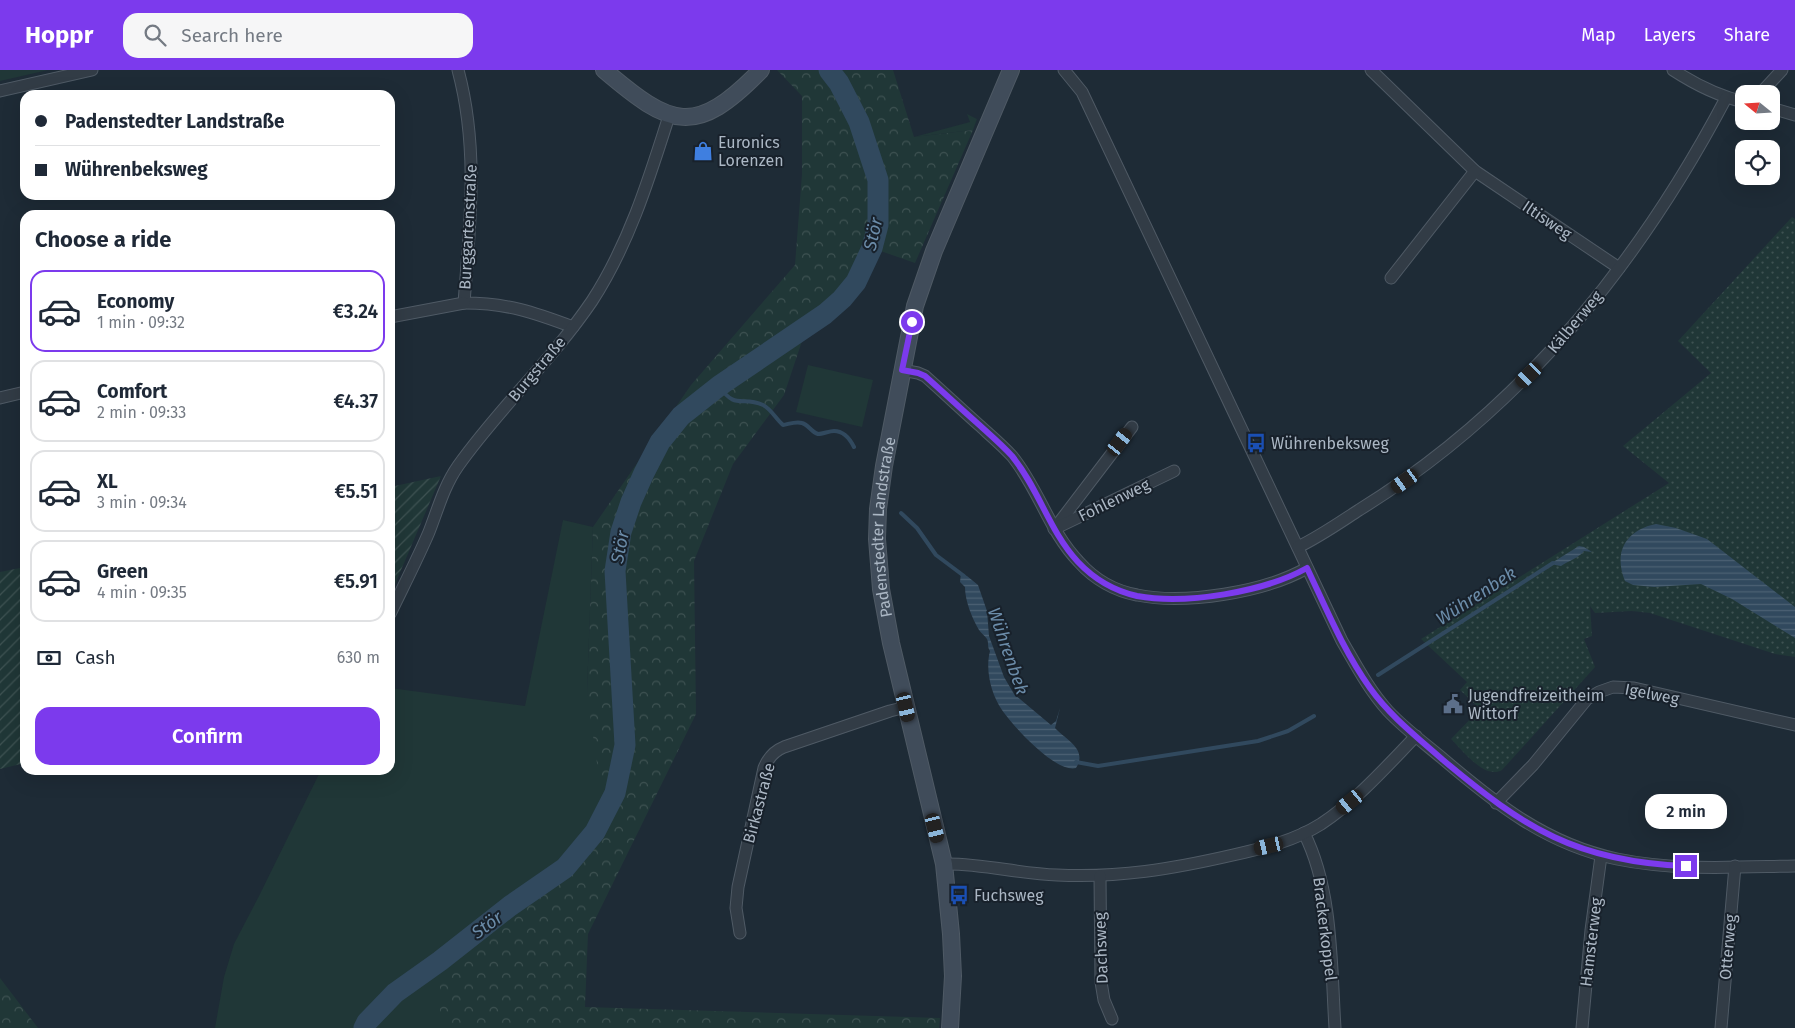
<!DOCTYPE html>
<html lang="en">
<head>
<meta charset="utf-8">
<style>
	:root { --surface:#fff; --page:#f6f6f7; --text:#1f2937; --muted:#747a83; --line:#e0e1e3; --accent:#7c3aed }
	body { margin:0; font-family:"Fira Sans",sans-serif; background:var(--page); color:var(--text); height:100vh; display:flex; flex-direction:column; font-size:19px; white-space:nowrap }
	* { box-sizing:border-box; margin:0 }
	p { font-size:16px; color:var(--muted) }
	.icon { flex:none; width:28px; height:28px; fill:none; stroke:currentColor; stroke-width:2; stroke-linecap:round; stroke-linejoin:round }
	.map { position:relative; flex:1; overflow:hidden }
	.details { position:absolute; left:20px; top:140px; width:375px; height:565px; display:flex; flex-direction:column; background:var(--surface); border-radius:15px; box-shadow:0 5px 20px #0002 }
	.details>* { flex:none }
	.hud { position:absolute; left:20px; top:20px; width:375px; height:110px; border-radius:15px; box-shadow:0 5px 20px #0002; display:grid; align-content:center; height:110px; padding:0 15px; background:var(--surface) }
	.needle { width:32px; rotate:288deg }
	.fabs { position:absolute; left:1735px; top:15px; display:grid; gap:10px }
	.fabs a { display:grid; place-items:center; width:45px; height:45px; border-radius:10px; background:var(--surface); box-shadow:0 5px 20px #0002; font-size:25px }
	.end { position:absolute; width:22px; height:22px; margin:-11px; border:6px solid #7c3aed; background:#fff; box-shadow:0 0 0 2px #fff }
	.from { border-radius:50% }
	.bubble { position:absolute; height:35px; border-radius:15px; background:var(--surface); box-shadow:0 5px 20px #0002; font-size:16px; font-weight:600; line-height:35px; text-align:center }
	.car { position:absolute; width:15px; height:30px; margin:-15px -8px; border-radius:6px; box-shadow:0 0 4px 1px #0007; background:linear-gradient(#222 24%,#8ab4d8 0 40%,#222 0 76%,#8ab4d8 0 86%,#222 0) }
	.hud b { display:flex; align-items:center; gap:18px; height:48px; font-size:19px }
	.hud b+b { border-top:1px solid var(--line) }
	.hud i { width:12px; height:12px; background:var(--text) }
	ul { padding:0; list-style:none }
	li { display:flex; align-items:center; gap:15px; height:82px; margin:0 10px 8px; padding:0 5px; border:2px solid var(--line); border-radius:15px }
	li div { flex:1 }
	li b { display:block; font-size:19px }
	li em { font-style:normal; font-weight:600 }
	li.current { border-color:var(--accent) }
	li>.icon { width:45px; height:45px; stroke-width:1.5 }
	h2 { padding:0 15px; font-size:22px; line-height:60px }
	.pay { display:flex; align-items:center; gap:12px; height:55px; padding:0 15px; font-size:19px }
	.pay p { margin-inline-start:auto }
	.button { display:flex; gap:10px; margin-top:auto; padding:10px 15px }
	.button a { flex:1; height:58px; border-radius:15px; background:var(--accent); color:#fff; font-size:20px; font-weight:600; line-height:58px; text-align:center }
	header { display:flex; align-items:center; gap:30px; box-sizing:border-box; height:70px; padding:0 25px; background:var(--accent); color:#fff }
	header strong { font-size:24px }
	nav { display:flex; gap:28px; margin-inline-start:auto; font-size:18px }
	.search { width:350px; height:45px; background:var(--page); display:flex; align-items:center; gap:12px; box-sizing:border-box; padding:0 18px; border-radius:15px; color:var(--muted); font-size:19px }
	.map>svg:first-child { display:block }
</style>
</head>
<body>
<header>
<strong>Hoppr</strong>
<div class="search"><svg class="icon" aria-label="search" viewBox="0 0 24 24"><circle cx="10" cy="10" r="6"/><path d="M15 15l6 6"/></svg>Search here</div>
<nav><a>Map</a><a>Layers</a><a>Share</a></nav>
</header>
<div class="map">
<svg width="1795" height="958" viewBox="0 0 1795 958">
	<defs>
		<pattern id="forest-crowns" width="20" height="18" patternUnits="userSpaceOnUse" patternTransform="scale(1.25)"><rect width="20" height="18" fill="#203737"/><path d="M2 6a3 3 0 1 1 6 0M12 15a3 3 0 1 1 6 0" fill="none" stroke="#3e5252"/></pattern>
		<pattern id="park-dots" width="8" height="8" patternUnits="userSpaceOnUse" patternTransform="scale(1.25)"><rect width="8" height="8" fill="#203737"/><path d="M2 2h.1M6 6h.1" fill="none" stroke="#3e5252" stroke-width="1.8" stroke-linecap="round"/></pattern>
		<pattern id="garden-furrows" width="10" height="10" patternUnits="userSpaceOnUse" patternTransform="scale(1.25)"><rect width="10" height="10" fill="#203737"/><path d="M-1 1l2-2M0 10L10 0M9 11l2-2" fill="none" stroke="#3e5252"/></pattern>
		<pattern id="water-rules" width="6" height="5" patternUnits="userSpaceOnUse" patternTransform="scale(1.25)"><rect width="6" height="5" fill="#31495e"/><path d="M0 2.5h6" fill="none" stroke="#4c6173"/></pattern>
	</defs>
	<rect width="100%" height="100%" fill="#1e2b36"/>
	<g fill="#203737">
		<path d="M 0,0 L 48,0 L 0,11 Z"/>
		<path d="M 967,44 L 977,49 L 973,60 L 914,67 L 970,52 Z"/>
		<path d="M 808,295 L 873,310 L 862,357 L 796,342 Z"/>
		<path d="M 563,450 L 593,457 L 587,623 L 615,723 L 595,762 L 565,798 L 510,836 L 440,891 L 440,958 L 215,958 L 224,907 L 234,874 L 259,826 L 321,700 L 390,700 L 390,618 L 525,636 Z"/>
	</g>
	<g fill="url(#forest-crowns)">
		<path d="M 777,0 L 893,0 L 914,67 L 973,60 L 915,193 L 872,178 L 856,212 L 842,229 L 825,244 L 807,256 L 784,325 L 733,394 L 694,491 L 696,644 L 588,864 L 585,937 L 940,948 L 939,958 L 440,958 L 440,891 L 565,798 L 595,762 L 615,723 L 599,708 L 587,623 L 593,457 L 691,315 L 795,195 L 802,104 L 802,26 Z"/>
		<path d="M 0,908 L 38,958 L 0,958 Z"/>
	</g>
	<path fill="url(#park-dots)" d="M 1792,147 L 1795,149 L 1795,587 L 1775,584 L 1650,543 L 1632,541 L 1595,543 L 1590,536 L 1592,566 L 1584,569 L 1595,597 L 1502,700 C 1485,710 1463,681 1451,669 L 1480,639 L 1460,620 L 1467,612 L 1421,569 L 1669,413 L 1623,376 L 1711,303 L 1678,271 Z"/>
	<g fill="url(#garden-furrows)">
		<path d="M 441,406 L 390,526 L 390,417 Z"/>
		<path d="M 25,497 L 25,693 L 0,699 L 0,502 Z"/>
	</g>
	<g fill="url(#water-rules)">
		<path d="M 1656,454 L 1676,458 L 1707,469 L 1795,537 L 1795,568 L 1732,529 L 1701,514 L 1654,517 L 1633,515 L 1625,511 C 1613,482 1626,460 1656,454 Z"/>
		<path d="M 1579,476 L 1584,477 L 1592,482 L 1584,481 C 1579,488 1568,491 1561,496 L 1550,494 Z"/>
		<path d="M 961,503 L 967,506 L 978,515 L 987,541 L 989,566 L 1004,607 L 1014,624 L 1051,655 L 1056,651 L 1060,638 L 1055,658 C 1066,670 1088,679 1076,698 C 1055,703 1014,657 1002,640 C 991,624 985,600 990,581 C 987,577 989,573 987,569 C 985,566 981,563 979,560 C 972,548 965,531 965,517 L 960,512 Z"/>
	</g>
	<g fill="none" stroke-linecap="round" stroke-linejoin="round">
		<g stroke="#31495e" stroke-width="4">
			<path d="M 719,316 C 736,341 742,325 763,335 C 771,339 776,349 783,355 C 789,354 796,351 802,353 C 809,355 811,362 818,364 C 823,364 829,361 834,361 C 844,361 850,369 854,377"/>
			<path d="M 901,443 L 917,458 L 936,485 L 964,506"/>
			<path d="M 1378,605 L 1553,493"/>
			<path d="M 1076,692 L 1098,696 L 1258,671 L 1288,661 L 1314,646"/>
		</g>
		<path stroke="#31495e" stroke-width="21" d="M 364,958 L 367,952 L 395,923 L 440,891 L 510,836 L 565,798 L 595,762 L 615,723 L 625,675 L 615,501 L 621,462 L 631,432 L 644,403 L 660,372 L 681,346 L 719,316 L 825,244 L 842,229 L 856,212 L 872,178 L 878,155 L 878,110 L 859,52 L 839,13 L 829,0"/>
		<defs>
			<g id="street">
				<path d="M 458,0 C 479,78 470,154 464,233 C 507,233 533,242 573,257"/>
				<path d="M 1064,0 L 1082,22 L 1342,571 C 1356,595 1369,620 1388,641 C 1404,658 1424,673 1442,688 C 1496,734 1546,774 1617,789 C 1675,801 1736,797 1795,796"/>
				<path d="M 1371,0 L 1475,101 L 1619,198"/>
				<path d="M 1673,0 C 1696,15 1718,26 1744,32"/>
				<path d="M 0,21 L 92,0"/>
				<path d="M 1760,24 L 1782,0"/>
				<path d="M 1771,38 L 1795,45"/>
				<path d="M 1391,208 L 1475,101"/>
				<path d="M 390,247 L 464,233"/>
				<path d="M 902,300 L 918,303 L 925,306 C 943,322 961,339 979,355 C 990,365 1002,375 1012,386 C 1039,419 1049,461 1079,492 C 1094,509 1115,521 1137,525 C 1185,535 1265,522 1307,498"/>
				<path d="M 0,328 L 25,322"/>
				<path d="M 1055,458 L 1132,357"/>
				<path d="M 1054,459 L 1174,401"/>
				<path d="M 1298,477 C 1319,467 1339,453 1359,440 C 1521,340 1638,195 1726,28"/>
				<path d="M 390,544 C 403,517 417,490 429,462 C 438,439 444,416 458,396 C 499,338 552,290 592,231 C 629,174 649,109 669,46"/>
				<path d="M 1496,733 L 1533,695 L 1587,629 L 1599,622 L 1613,617 L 1634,618 L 1795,655"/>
				<path d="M 1304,763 C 1333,820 1331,896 1335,958"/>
				<path d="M 944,794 C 982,793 1019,804 1057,805 C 1119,808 1172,799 1233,785 C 1264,778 1294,771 1321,754 C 1357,730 1386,697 1416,666"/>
				<path d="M 1100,806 L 1101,912 L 1104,930 L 1112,949"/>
				<path d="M 740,863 L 736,838 L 738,817 L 764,698 C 768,688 774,681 784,677 L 890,641 L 906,637"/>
				<path d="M 1582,958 L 1591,860 L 1601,786"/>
				<path d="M 1721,958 L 1735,796"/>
			</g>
			<g id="secondary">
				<path d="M 604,0 C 671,57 695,68 761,0"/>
				<path id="s1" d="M 950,958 L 953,906 L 951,864 L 944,794 L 891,573 L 881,519 L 877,469 L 878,439 L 884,396 L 915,236 L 934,181 L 1011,0"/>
			</g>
		</defs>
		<use href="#street" stroke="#4f5a65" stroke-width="13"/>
		<use href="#secondary" stroke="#4f5a65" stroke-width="18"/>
		<use href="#street" stroke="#323c46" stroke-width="11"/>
		<use href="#secondary" stroke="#404c5a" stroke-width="16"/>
	</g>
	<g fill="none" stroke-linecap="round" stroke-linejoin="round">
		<path stroke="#7c3aed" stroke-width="6" d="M 912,252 L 902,300 L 918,303 L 925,306 C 942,321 959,337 976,352 C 988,363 1001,374 1012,386 C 1039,419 1049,461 1078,492 C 1094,509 1115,521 1137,526 C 1186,535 1264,522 1307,498 C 1326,538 1344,582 1370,618 C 1390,646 1417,667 1443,690 C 1524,758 1577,792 1686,796"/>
	</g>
	<defs>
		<symbol id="shop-bare" viewBox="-9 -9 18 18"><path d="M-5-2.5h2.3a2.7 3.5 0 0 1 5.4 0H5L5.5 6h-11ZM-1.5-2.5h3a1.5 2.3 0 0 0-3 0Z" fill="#3f7fe0" stroke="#18212b" stroke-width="2.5" paint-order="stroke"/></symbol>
		<symbol id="bus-bare" viewBox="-9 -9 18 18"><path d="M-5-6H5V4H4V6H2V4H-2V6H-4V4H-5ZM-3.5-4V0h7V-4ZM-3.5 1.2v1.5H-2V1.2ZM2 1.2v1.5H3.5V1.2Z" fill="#1a4fb4" stroke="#18212b" stroke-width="2.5" paint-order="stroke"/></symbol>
		<symbol id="civic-bare" viewBox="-9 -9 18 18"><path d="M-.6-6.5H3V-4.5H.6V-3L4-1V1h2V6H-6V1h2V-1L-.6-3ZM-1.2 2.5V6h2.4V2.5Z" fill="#5c6f8a" stroke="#18212b" stroke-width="2.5" paint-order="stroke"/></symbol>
	</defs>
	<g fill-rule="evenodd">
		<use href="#shop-bare" x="689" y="67" width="28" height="28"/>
		<use href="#bus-bare" x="1242" y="359" width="28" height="28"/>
		<use href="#civic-bare" x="1439" y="620" width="28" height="28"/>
		<use href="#bus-bare" x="945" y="811" width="28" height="28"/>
	</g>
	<g text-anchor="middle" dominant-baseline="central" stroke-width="4" stroke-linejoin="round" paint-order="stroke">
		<g font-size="16" fill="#abb7c4" stroke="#18212b" text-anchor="start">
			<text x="718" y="72">Euronics<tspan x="718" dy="18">Lorenzen</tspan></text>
			<text x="1271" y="373">Wührenbeksweg</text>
			<text x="1468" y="625">Jugendfreizeitheim<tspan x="1468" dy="18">Wittorf</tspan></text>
			<text x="974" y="825">Fuchsweg</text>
		</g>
		<g font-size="16" fill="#abb7c4" stroke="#18212b">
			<text transform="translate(1547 150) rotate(34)">Iltisweg</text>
			<text transform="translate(468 157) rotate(-87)">Burggartenstraße</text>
			<text transform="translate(1575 252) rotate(-50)">Kälberweg</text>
			<text transform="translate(537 299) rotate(-50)">Burgstraße</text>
			<text transform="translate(1114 430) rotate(-26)">Fohlenweg</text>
			<text stroke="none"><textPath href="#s1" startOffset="509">Padenstedter Landstraße</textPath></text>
			<text transform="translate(1652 624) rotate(11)">Igelweg</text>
			<text transform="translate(759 733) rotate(-75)">Birkastraße</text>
			<text transform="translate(1325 859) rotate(83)">Brackerkoppel</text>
			<text transform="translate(1591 872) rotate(-83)">Hamsterweg</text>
			<text transform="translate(1728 877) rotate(-85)">Otterweg</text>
			<text transform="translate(1101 878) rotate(-92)">Dachsweg</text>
		</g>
		<g font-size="18" font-style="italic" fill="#6b8ca9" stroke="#18212b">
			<text transform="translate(873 164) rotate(-77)">Stör</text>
			<text transform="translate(620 477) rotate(-79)">Stör</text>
			<text transform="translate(1476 526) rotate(-33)">Wührenbek</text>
			<text transform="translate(1008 581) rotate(71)">Wührenbek</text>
			<text transform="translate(487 855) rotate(-36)">Stör</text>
		</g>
	</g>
</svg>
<div class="fabs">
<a><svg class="needle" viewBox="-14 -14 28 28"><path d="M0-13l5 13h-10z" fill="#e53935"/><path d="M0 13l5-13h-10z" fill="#747a83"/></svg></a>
<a><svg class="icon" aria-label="locate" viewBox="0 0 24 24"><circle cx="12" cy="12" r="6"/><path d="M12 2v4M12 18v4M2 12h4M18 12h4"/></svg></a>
</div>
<i class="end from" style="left:912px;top:252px"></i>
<i class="end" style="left:1686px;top:796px"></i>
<div class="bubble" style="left:1645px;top:724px;width:82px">2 min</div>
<i class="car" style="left:1529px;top:305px;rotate:226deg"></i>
<i class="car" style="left:1120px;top:372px;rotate:37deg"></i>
<i class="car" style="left:1405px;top:411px;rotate:235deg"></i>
<i class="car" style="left:906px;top:637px;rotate:167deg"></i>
<i class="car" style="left:1350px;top:732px;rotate:231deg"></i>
<i class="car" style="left:935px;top:758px;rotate:166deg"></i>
<i class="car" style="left:1269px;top:776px;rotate:257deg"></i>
<div class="hud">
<b><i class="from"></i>Padenstedter Landstraße</b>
<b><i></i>Wührenbeksweg</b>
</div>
<section class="details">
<h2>Choose a ride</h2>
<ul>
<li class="current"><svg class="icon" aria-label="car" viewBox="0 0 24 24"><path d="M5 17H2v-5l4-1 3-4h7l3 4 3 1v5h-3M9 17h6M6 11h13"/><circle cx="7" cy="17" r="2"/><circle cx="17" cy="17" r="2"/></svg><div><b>Economy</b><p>1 min · 09:32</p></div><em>€3.24</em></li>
<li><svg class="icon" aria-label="car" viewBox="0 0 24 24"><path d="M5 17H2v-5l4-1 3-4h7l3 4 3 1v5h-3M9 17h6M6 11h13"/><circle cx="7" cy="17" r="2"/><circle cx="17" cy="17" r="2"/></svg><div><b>Comfort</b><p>2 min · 09:33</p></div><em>€4.37</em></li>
<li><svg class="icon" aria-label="car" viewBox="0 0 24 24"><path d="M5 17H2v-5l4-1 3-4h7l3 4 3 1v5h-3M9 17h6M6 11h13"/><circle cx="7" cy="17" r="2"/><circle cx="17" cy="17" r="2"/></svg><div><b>XL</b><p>3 min · 09:34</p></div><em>€5.51</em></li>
<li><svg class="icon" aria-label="car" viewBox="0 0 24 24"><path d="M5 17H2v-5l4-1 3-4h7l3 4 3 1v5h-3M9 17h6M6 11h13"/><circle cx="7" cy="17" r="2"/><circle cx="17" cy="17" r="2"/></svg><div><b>Green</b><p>4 min · 09:35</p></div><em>€5.91</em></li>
</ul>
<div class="pay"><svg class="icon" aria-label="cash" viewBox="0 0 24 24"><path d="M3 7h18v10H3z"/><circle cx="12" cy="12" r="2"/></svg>Cash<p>630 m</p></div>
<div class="button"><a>Confirm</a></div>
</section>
</div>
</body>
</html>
